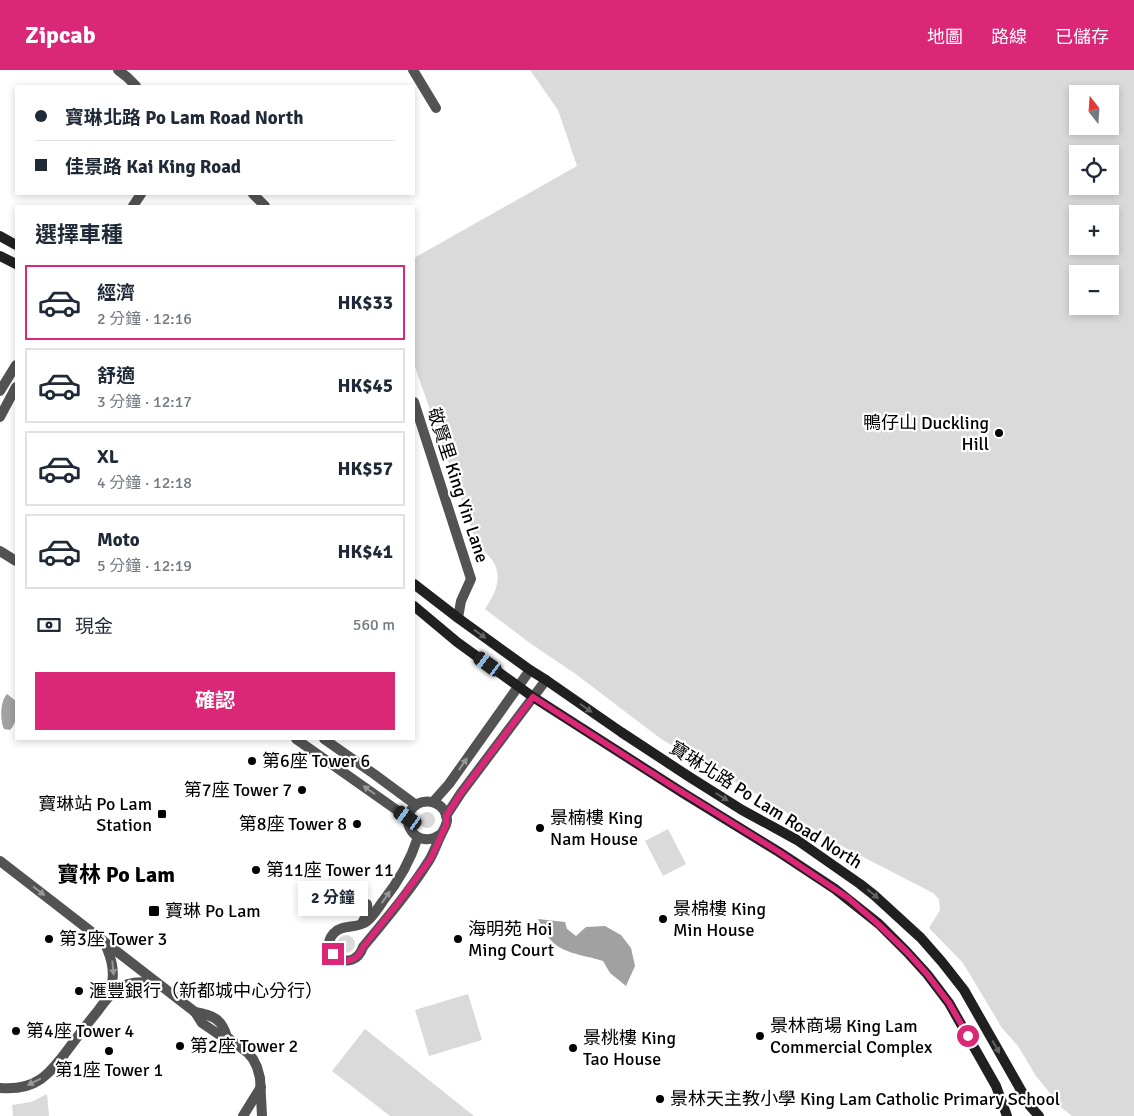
<!DOCTYPE html>
<html lang="zh-TW">
<head>
<meta charset="utf-8">
<style>
	:root { --surface:#fff; --page:#f6f6f7; --text:#1f2937; --muted:#747a83; --line:#e0e1e3; --accent:#db2777 }
	body { margin:0; font-family:Signika,"Noto Sans TC",sans-serif; background:var(--page); color:var(--text); height:100vh; display:flex; flex-direction:column; font-size:19px; white-space:nowrap }
	* { box-sizing:border-box; margin:0 }
	p { font-size:16px; color:var(--muted) }
	.icon { flex:none; width:28px; height:28px; fill:none; stroke:currentColor; stroke-width:2; stroke-linecap:round; stroke-linejoin:round }
	.map { position:relative; flex:1; overflow:hidden }
	.sheet { position:absolute; left:15px; top:135px; width:400px; height:535px; display:flex; flex-direction:column; background:var(--surface); border-radius:0px; box-shadow:0 2px 8px #0003 }
	.sheet>* { flex:none }
	.guide { position:absolute; left:15px; top:15px; width:400px; height:110px; border-radius:0px; box-shadow:0 2px 8px #0003; display:grid; align-content:center; height:110px; padding:0 20px; background:var(--surface) }
	.needle { width:32px; rotate:343deg }
	.fabs { position:absolute; left:1069px; top:15px; display:grid; gap:10px }
	.fabs a { display:grid; place-items:center; width:50px; height:50px; border-radius:0px; background:var(--surface); box-shadow:0 2px 8px #0003; font-size:25px }
	.end { position:absolute; width:22px; height:22px; margin:-11px; border:6px solid #db2777; background:#fff; box-shadow:0 0 0 2px #fff }
	.from { border-radius:50% }
	.bubble { position:absolute; height:35px; border-radius:0px; background:var(--surface); box-shadow:0 2px 8px #0003; font-size:16px; font-weight:700; line-height:35px; text-align:center }
	.car { position:absolute; width:15px; height:30px; margin:-15px -8px; border-radius:6px; box-shadow:0 0 4px 1px #0007; background:linear-gradient(#222 24%,#8ab4d8 0 40%,#222 0 76%,#8ab4d8 0 86%,#222 0) }
	.guide b { display:flex; align-items:center; gap:18px; height:48px; font-size:19px }
	.guide b+b { border-top:1px solid var(--line) }
	.guide i { width:12px; height:12px; background:var(--text) }
	ul { padding:0; list-style:none }
	li { display:flex; align-items:center; gap:15px; height:75px; margin:0 10px 8px; padding:0 10px; border:2px solid var(--line); border-radius:0px }
	li div { flex:1 }
	li b { display:block; font-size:19px }
	li em { font-style:normal; font-weight:700 }
	li.on { border-color:var(--accent) }
	li>.icon { width:45px; height:45px; stroke-width:1.5 }
	h2 { padding:0 20px; font-size:22px; line-height:60px }
	.pay { display:flex; align-items:center; gap:12px; height:55px; padding:0 20px; font-size:19px }
	.pay p { margin-inline-start:auto }
	.cta { display:flex; gap:10px; margin-top:auto; padding:10px 20px }
	.cta a { flex:1; height:58px; border-radius:0px; background:var(--accent); color:#fff; font-size:20px; font-weight:700; line-height:58px; text-align:center }
	header { display:flex; align-items:center; gap:30px; box-sizing:border-box; height:70px; padding:0 25px; background:var(--accent); color:#fff }
	header strong { font-size:24px }
	nav { display:flex; gap:28px; margin-inline-start:auto; font-size:18px }
	.map>svg:first-child { display:block }
</style>
</head>
<body>
<header>
<strong>Zipcab</strong>
<nav><a>地圖</a><a>路線</a><a>已儲存</a></nav>
</header>
<div class="map">
<svg width="1134" height="1046" viewBox="0 0 1134 1046">
	<rect width="100%" height="100%" fill="#fff"/>
	<g fill="#dadada" fill-rule="evenodd">
		<path d="M 530,0 L 1134,0 L 1134,1046 L 1072,1046 L 1063,1039 L 1036,1006 L 1018,976 L 1002,958 L 963,893 L 929,858 L 940,840 L 939,829 L 933,823 L 840,775 L 770,732 L 661,669 L 577,605 L 527,571 L 485,539 C 494,525 502,512 495,495 C 492,487 482,480 477,474 L 414,294 L 414,188 L 577,96 L 558,40 ZM 1078,24 L 1110,24 L 1110,56 L 1078,56 ZM 1078,84 L 1110,84 L 1110,116 L 1078,116 ZM 1078,144 L 1110,144 L 1110,176 L 1078,176 ZM 1078,204 L 1110,204 L 1110,236 L 1078,236 Z"/>
		<circle cx="427" cy="750" r="8"/>
		<path d="M 668,759 L 686,794 L 663,806 L 645,771 Z"/>
		<circle cx="346" cy="874" r="9"/>
		<path d="M 468,924 L 482,970 L 429,986 L 415,940 Z"/>
		<path d="M 365,959 L 474,1046 L 390,1046 L 332,1001 Z"/>
		<path d="M 47,1024 L 49,1046 L 13,1046 L 12,1035 L 31,1032 Z"/>
	</g>
	<g fill="#a1a1a1">
		<path d="M 7,624 L 16,631 C 16,642 18,652 10,660 L 4,659 C 0,650 0,631 7,624 Z"/>
		<path d="M 538,849 L 565,852 L 567,859 L 576,866 L 586,857 L 605,856 L 621,865 L 631,878 L 635,896 L 626,916 L 610,903 L 603,891 C 582,884 558,884 546,864 C 543,859 541,854 538,849 Z"/>
	</g>
	<g fill="none" stroke-linecap="round" stroke-linejoin="round">
		<g stroke="#535353" stroke-width="10">
			<path d="M 118,0 L 127,7 L 136,16"/>
			<path d="M 413,0 L 436,38"/>
			<path d="M 253,124 L 265,136"/>
			<path d="M 133,136 L 141,124"/>
			<path d="M 414,332 L 471,509 L 461,531 L 458,548"/>
			<path d="M 0,481 L 16,491"/>
			<path d="M 296,669 L 408,748"/>
			<path d="M 324,669 L 374,704 L 416,735"/>
			<path d="M 433,732 L 449,714 L 530,600"/>
			<path d="M 446,746 L 461,723 L 546,610"/>
			<path d="M 418,767 C 410,792 399,811 383,831 C 378,838 373,847 366,852 C 356,859 342,854 334,863 C 316,882 353,906 363,877 C 386,849 410,821 430,789 C 434,782 437,773 441,765 C 443,760 446,757 447,751 C 447,744 443,736 435,733 C 430,731 423,731 417,734 C 395,749 417,782 441,764"/>
			<path d="M 0,791 L 195,942 L 202,953 L 218,964 L 227,967 L 248,983 L 253,989 L 257,997 L 260,1008 L 262,1046"/>
			<path d="M 363,851 C 367,846 369,841 367,834"/>
			<path d="M 104,872 C 113,890 116,906 109,925"/>
			<path d="M 195,942 C 213,945 222,949 227,967"/>
			<path d="M 0,1018 C 36,1021 49,1005 69,978 C 78,966 87,954 97,942 C 105,931 113,919 128,914 C 138,911 147,912 158,914"/>
			<path d="M 243,1046 L 261,1017"/>
		</g>
		<g stroke="#535353" stroke-width="10">
			<path d="M 0,321 L 16,295"/>
			<path d="M 0,347 L 16,317"/>
		</g>
		<g stroke="#202020" stroke-width="10">
			<path d="M 0,166 L 16,175"/>
			<path d="M 0,186 L 16,194"/>
			<path d="M 414,514 L 458,548 L 530,600 L 546,610 L 621,662 L 688,706 L 742,740 L 797,770 L 860,814 L 874,825 L 921,868 L 942,892 L 964,920 L 1030,1036 L 1039,1046"/>
			<path d="M 414,536 L 457,572 L 533,627 L 683,723 L 779,782 L 835,819 L 879,854 L 907,882 L 927,904 L 949,933 L 996,1016 L 1007,1046"/>
		</g>
	</g>
	<defs><path id="oneway-solid" d="M-6-.8H1V-3.2L6.5 0L1 3.2V.8H-6Z" transform="scale(1.25)"/></defs>
	<g fill="#636363">
		<use href="#oneway-solid" transform="translate(480 564) rotate(36)"/>
		<use href="#oneway-solid" transform="translate(586 638) rotate(35)"/>
		<use href="#oneway-solid" transform="translate(722 727) rotate(32)"/>
		<use href="#oneway-solid" transform="translate(873 824) rotate(40)"/>
		<use href="#oneway-solid" transform="translate(996 977) rotate(61)"/>
	</g>
	<g fill="#989898">
		<use href="#oneway-solid" transform="translate(463 694) rotate(-55)"/>
		<use href="#oneway-solid" transform="translate(369 720) rotate(-145)"/>
		<use href="#oneway-solid" transform="translate(39 821) rotate(37)"/>
		<use href="#oneway-solid" transform="translate(386 827) rotate(-55)"/>
		<use href="#oneway-solid" transform="translate(113 898) rotate(84)"/>
		<use href="#oneway-solid" transform="translate(34 1012) rotate(154)"/>
	</g>
	<g fill="none" stroke-linecap="round" stroke-linejoin="round">
		<path stroke="#db2777" stroke-width="6" d="M 333,884 C 344,895 357,892 363,877 L 398,833 L 431,788 L 446,755 L 446,746 L 461,723 L 533,627 L 669,714 L 779,782 L 848,828 L 878,854 L 907,882 L 927,904 L 949,933 L 968,966"/>
	</g>
	<g fill="#000" stroke="#fff" stroke-width="2">
		<circle cx="999" cy="363" r="5"/>
		<circle cx="252" cy="691" r="5"/>
		<circle cx="302" cy="720" r="5"/>
		<rect x="157" y="739" width="10" height="10" rx="2.5"/>
		<circle cx="357" cy="754" r="5"/>
		<circle cx="540" cy="758" r="5"/>
		<circle cx="256" cy="800" r="5"/>
		<rect x="148" y="835" width="12" height="12" rx="2.5"/>
		<circle cx="663" cy="849" r="5"/>
		<circle cx="49" cy="869" r="5"/>
		<circle cx="458" cy="869" r="5"/>
		<circle cx="79" cy="921" r="5"/>
		<circle cx="16" cy="961" r="5"/>
		<circle cx="760" cy="966" r="5"/>
		<circle cx="180" cy="976" r="5"/>
		<circle cx="573" cy="978" r="5"/>
		<circle cx="109" cy="981" r="5"/>
		<circle cx="660" cy="1029" r="5"/>
	</g>
	<g text-anchor="middle" dominant-baseline="central" stroke-width="4.5" stroke-linejoin="round" paint-order="stroke">
		<g font-size="18" fill="#000" stroke="#fff" text-anchor="start">
			<text x="989" y="353" text-anchor="end">鴨仔山 Duckling<tspan x="989" dy="21">Hill</tspan></text>
			<text x="262" y="691">第6座 Tower 6</text>
			<text x="292" y="720" text-anchor="end">第7座 Tower 7</text>
			<text x="152" y="734" text-anchor="end">寶琳站 Po Lam<tspan x="152" dy="21">Station</tspan></text>
			<text x="550" y="748">景楠樓 King<tspan x="550" dy="21">Nam House</tspan></text>
			<text x="347" y="754" text-anchor="end">第8座 Tower 8</text>
			<text x="266" y="800">第11座 Tower 11</text>
			<text x="673" y="839">景棉樓 King<tspan x="673" dy="21">Min House</tspan></text>
			<text x="165" y="841">寶琳 Po Lam</text>
			<text x="468" y="859">海明苑 Hoi<tspan x="468" dy="21">Ming Court</tspan></text>
			<text x="59" y="869">第3座 Tower 3</text>
			<text x="89" y="921">滙豐銀行（新都城中心分行）</text>
			<text x="770" y="956">景林商場 King Lam<tspan x="770" dy="21">Commercial Complex</tspan></text>
			<text x="26" y="961">第4座 Tower 4</text>
			<text x="583" y="968">景桃樓 King<tspan x="583" dy="21">Tao House</tspan></text>
			<text x="190" y="976">第2座 Tower 2</text>
			<text x="109" y="1000" text-anchor="middle">第1座 Tower 1</text>
			<text x="670" y="1029">景林天主教小學 King Lam Catholic Primary School</text>
		</g>
		<g font-size="18" fill="#000" stroke="#fff">
			<text transform="translate(458 415) rotate(72)">敬賢里 King Yin Lane</text>
			<text transform="translate(766 735) rotate(32)">寶琳北路 Po Lam Road North</text>
		</g>
		<g font-size="22" font-weight="bold" fill="#000" stroke="#fff">
			<text x="116" y="804">寶林 Po Lam</text>
		</g>
	</g>
</svg>
<div class="fabs">
<a><svg class="needle" viewBox="-14 -14 28 28"><path d="M0-13l5 13h-10z" fill="#e53935"/><path d="M0 13l5-13h-10z" fill="#747a83"/></svg></a>
<a><svg class="icon" aria-label="locate" viewBox="0 0 24 24"><circle cx="12" cy="12" r="6"/><path d="M12 2v4M12 18v4M2 12h4M18 12h4"/></svg></a>
<a>+</a>
<a>−</a>
</div>
<i class="end from" style="left:968px;top:966px"></i>
<i class="end" style="left:333px;top:884px"></i>
<div class="bubble" style="left:298px;top:811px;width:70px">2 分鐘</div>
<i class="car" style="left:488px;top:594px;rotate:306deg"></i>
<i class="car" style="left:408px;top:748px;rotate:305deg"></i>
<div class="guide">
<b><i class="from"></i>寶琳北路 Po Lam Road North</b>
<b><i></i>佳景路 Kai King Road</b>
</div>
<section class="sheet">
<h2>選擇車種</h2>
<ul>
<li class="on"><svg class="icon" aria-label="car" viewBox="0 0 24 24"><path d="M5 17H2v-5l4-1 3-4h7l3 4 3 1v5h-3M9 17h6M6 11h13"/><circle cx="7" cy="17" r="2"/><circle cx="17" cy="17" r="2"/></svg><div><b>經濟</b><p>2 分鐘 · 12:16</p></div><em>HK$33</em></li>
<li><svg class="icon" aria-label="car" viewBox="0 0 24 24"><path d="M5 17H2v-5l4-1 3-4h7l3 4 3 1v5h-3M9 17h6M6 11h13"/><circle cx="7" cy="17" r="2"/><circle cx="17" cy="17" r="2"/></svg><div><b>舒適</b><p>3 分鐘 · 12:17</p></div><em>HK$45</em></li>
<li><svg class="icon" aria-label="car" viewBox="0 0 24 24"><path d="M5 17H2v-5l4-1 3-4h7l3 4 3 1v5h-3M9 17h6M6 11h13"/><circle cx="7" cy="17" r="2"/><circle cx="17" cy="17" r="2"/></svg><div><b>XL</b><p>4 分鐘 · 12:18</p></div><em>HK$57</em></li>
<li><svg class="icon" aria-label="car" viewBox="0 0 24 24"><path d="M5 17H2v-5l4-1 3-4h7l3 4 3 1v5h-3M9 17h6M6 11h13"/><circle cx="7" cy="17" r="2"/><circle cx="17" cy="17" r="2"/></svg><div><b>Moto</b><p>5 分鐘 · 12:19</p></div><em>HK$41</em></li>
</ul>
<div class="pay"><svg class="icon" aria-label="cash" viewBox="0 0 24 24"><path d="M3 7h18v10H3z"/><circle cx="12" cy="12" r="2"/></svg>現金<p>560 m</p></div>
<div class="cta"><a>確認</a></div>
</section>
</div>
</body>
</html>
